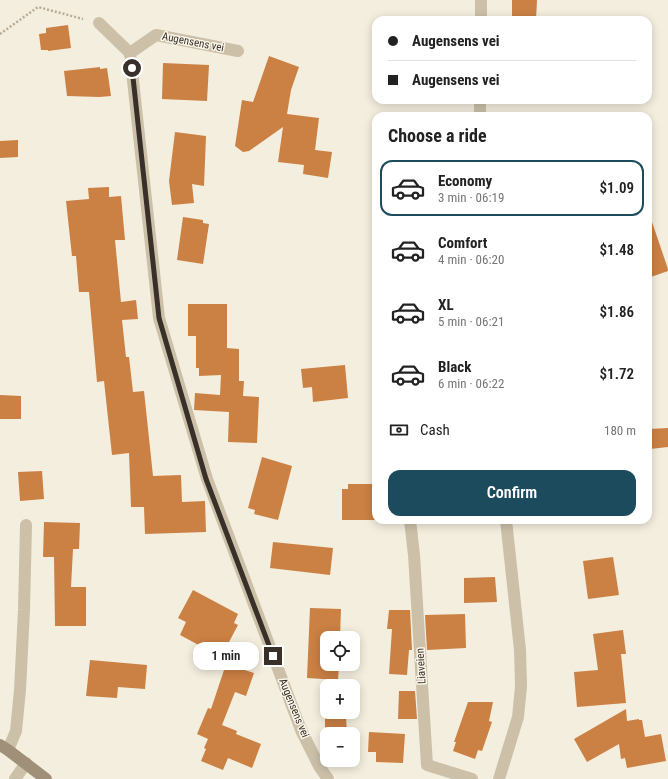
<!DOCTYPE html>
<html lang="en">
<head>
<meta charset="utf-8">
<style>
	:root { --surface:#fff; --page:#f6f6f6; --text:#222; --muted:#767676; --line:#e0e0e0; --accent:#1c4b5d }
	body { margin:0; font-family:"Roboto Condensed",sans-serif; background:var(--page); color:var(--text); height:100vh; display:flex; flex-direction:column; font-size:15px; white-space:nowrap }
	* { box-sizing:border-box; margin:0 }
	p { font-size:13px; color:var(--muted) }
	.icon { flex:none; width:22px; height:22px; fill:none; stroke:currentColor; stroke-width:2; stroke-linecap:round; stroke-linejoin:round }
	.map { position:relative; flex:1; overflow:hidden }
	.panel { position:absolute; left:372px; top:112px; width:280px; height:412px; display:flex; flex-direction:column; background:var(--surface); border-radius:12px; box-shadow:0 2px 10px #0003 }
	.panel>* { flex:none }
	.banner { position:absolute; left:372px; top:16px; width:280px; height:88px; border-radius:12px; box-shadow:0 2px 10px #0003; display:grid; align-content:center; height:88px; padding:0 16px; background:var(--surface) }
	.tools { position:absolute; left:320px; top:631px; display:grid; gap:8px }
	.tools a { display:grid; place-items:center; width:40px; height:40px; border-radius:8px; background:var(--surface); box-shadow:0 2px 10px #0003; font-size:20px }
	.end { position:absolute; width:18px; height:18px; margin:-9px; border:5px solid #393129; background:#fff; box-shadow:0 0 0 2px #fff }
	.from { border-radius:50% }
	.bubble { position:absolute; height:28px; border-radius:12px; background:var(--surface); box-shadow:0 2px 10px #0003; font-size:13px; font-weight:600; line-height:28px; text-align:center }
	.banner b { display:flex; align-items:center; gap:14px; height:38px; font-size:15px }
	.banner b+b { border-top:1px solid var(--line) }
	.banner i { width:10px; height:10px; background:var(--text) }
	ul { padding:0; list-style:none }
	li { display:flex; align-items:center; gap:12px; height:56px; margin:0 8px 6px; padding:0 8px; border:2px solid transparent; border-radius:12px }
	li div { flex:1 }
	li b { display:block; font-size:15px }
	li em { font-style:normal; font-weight:600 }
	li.current { border-color:var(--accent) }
	li>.icon { width:36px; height:36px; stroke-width:1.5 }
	h2 { padding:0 16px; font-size:18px; line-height:48px }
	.pay { display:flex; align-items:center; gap:10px; height:44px; padding:0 16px; font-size:15px }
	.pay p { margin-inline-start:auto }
	.primary-button { display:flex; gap:8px; margin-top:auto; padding:8px 16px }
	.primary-button a { flex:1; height:46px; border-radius:12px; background:var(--accent); color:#fff; font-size:16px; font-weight:600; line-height:46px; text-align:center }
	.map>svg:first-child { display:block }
</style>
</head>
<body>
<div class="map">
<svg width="668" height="779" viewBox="0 0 668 779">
	<rect width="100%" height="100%" fill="#f4eede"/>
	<g fill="#cb8044">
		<path d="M 512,0 L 537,0 L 536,20 L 512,20 Z"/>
		<path d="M 68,25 L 71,48 L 48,51 L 48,50 L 41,50 L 39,34 L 46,33 L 46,28 Z"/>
		<path d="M 269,56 L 299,67 L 291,90 L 287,114 L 319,118 L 315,150 L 332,152 L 328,178 L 303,174 L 304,165 L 278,162 L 283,127 L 249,151 L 243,152 L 235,146 L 242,100 L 253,102 Z"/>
		<path d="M 163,63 L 209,65 L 207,101 L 162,99 Z"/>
		<path d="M 100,67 L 100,69 L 107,68 L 111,96 L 99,97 L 67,96 L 64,71 Z"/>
		<path d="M 175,132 L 206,136 L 204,186 L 192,184 L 194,203 L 172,205 L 169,181 Z"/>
		<path d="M 18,140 L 18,157 L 0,158 L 0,141 Z"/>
		<path d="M 109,187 L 109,197 L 121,196 L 125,240 L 115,240 L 121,302 L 136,300 L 138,319 L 122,320 L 126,357 L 129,357 L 133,392 L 144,391 L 153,476 L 181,475 L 182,502 L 205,501 L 206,532 L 145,534 L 144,507 L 131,507 L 129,453 L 112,455 L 104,381 L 97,382 L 89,292 L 79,292 L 76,256 L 72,256 L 66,201 L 89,199 L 88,188 Z"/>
		<path d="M 183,217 L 203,220 L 203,223 L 209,224 L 203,264 L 177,260 Z"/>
		<path d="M 648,219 L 651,219 L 668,269 L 668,271 L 648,278 Z"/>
		<path d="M 188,304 L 227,304 L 227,348 L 239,349 L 239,381 L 244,381 L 243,396 L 259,397 L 257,443 L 228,442 L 229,412 L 194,410 L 195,393 L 220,395 L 221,375 L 199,376 L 199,368 L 196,368 L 196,336 L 188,336 Z"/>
		<path d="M 345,365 L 348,398 L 313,402 L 312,387 L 303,388 L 301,369 Z"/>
		<path d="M 0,395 L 21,396 L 21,419 L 0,419 Z"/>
		<path d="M 668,428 L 668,447 L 650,449 L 649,429 Z"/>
		<path d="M 262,457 L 292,466 L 278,520 L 254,514 L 255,510 L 248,508 Z"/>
		<path d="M 42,471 L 44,499 L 20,501 L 18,472 Z"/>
		<path d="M 348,484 L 376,484 L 376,520 L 342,520 L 342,489 L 348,489 Z"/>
		<path d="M 44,522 L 80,523 L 79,549 L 73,549 L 71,587 L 86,587 L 86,626 L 55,626 L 54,557 L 43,557 Z"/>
		<path d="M 273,542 L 333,548 L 330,575 L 270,568 Z"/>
		<path d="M 613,557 L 619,595 L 588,599 L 583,561 Z"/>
		<path d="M 495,577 L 497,602 L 464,603 L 464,578 Z"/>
		<path d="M 193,590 L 238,614 L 234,623 L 238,625 L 221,657 L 180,635 L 186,622 L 178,618 Z"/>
		<path d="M 310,608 L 341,609 L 340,638 L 327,638 L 327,664 L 339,664 L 338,680 L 307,678 Z"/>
		<path d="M 389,610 L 410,610 L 412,650 L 409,650 L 407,675 L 389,674 L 392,629 L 387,629 Z"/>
		<path d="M 465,614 L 466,648 L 427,650 L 425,615 Z"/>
		<path d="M 623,630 L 626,654 L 621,654 L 626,703 L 577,707 L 574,672 L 598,670 L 593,634 Z"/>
		<path d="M 90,660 L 147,665 L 145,689 L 118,687 L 117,698 L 86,696 Z"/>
		<path d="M 226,664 L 254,673 L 246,696 L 235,692 L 222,725 L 237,731 L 236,734 L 261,744 L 252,768 L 228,758 L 223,770 L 201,761 L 206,749 L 204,748 L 208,739 L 197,734 L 208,708 L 211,709 Z"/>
		<path d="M 399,691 L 415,691 L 417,719 L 398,719 Z"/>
		<path d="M 468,702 L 493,702 L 489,721 L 492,722 L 482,751 L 478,750 L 475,759 L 453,751 L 456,742 L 454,742 Z"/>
		<path d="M 626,709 L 627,721 L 639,719 L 639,720 L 642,720 L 645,737 L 661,734 L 666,761 L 627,768 L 625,758 L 621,759 L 619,744 L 587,762 L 574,739 Z"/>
		<path d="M 325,717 L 346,717 L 347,734 L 325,734 Z"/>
		<path d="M 369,732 L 405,734 L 403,763 L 376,762 L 376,752 L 368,752 Z"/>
	</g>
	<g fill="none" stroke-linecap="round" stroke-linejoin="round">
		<path stroke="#b8ab93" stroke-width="2.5" stroke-dasharray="2 2" stroke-linecap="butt" d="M 0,34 L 38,7 L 83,19"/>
		<g stroke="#ccc0a9" stroke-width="12">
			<path d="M 8,750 L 16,731 L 20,690 L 24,610 L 26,525"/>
			<path d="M 15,779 L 26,763"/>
		</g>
		<g stroke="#ccc0a9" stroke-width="12">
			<path d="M 481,20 L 481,0"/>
			<path d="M 99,23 L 130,53"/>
			<path d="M 238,51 L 156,35 L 130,53 L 159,318 L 207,479 L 301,730 L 319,766 L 328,779"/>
			<path d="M 480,116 L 480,100"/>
			<path d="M 410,520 L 414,555 L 427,765 L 472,779"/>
			<path d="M 499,779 L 518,717 L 521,686 L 520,650 L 506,520"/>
		</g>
		<path stroke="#a0907a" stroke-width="12" d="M 0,745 L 8,750 L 46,779"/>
	</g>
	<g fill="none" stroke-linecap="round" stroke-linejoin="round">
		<path stroke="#393129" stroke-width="5" d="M 132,68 L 159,318 L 206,479 L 273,656"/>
	</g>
	<g text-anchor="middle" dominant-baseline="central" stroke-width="3" stroke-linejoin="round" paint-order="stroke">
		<g font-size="11" fill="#393129" stroke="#fbf6ea">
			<text transform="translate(193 42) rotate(11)">Augensens vei</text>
			<text transform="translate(421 666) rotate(-93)">Liaveien</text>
			<text transform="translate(294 708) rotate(68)">Augensens vei</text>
		</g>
	</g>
</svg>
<div class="tools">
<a><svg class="icon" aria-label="locate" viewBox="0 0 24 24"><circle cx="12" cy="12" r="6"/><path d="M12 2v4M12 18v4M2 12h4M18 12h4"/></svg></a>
<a>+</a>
<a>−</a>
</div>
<i class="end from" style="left:132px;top:68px"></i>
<i class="end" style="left:273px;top:656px"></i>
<div class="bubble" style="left:193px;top:642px;width:66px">1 min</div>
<div class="banner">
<b><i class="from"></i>Augensens vei</b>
<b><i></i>Augensens vei</b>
</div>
<section class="panel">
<h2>Choose a ride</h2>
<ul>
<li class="current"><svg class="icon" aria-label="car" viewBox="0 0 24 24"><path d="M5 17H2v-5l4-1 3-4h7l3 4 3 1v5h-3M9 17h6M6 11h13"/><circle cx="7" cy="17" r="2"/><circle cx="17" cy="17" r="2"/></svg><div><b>Economy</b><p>3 min · 06:19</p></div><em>$1.09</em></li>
<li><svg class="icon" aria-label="car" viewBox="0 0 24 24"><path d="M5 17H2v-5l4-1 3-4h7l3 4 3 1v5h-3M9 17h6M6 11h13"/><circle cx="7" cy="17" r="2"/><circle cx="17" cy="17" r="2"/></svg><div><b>Comfort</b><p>4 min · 06:20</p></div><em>$1.48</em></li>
<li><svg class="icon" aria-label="car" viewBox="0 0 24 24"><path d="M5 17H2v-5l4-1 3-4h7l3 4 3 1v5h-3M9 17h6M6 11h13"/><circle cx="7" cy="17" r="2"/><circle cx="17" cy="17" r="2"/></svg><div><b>XL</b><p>5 min · 06:21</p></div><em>$1.86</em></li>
<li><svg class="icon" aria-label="car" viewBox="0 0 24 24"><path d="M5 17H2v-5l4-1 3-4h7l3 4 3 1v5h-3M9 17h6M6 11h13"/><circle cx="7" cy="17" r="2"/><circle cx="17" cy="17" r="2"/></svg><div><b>Black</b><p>6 min · 06:22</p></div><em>$1.72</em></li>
</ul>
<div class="pay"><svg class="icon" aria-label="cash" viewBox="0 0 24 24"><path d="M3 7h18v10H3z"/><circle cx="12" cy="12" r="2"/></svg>Cash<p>180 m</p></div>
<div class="primary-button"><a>Confirm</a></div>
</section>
</div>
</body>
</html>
